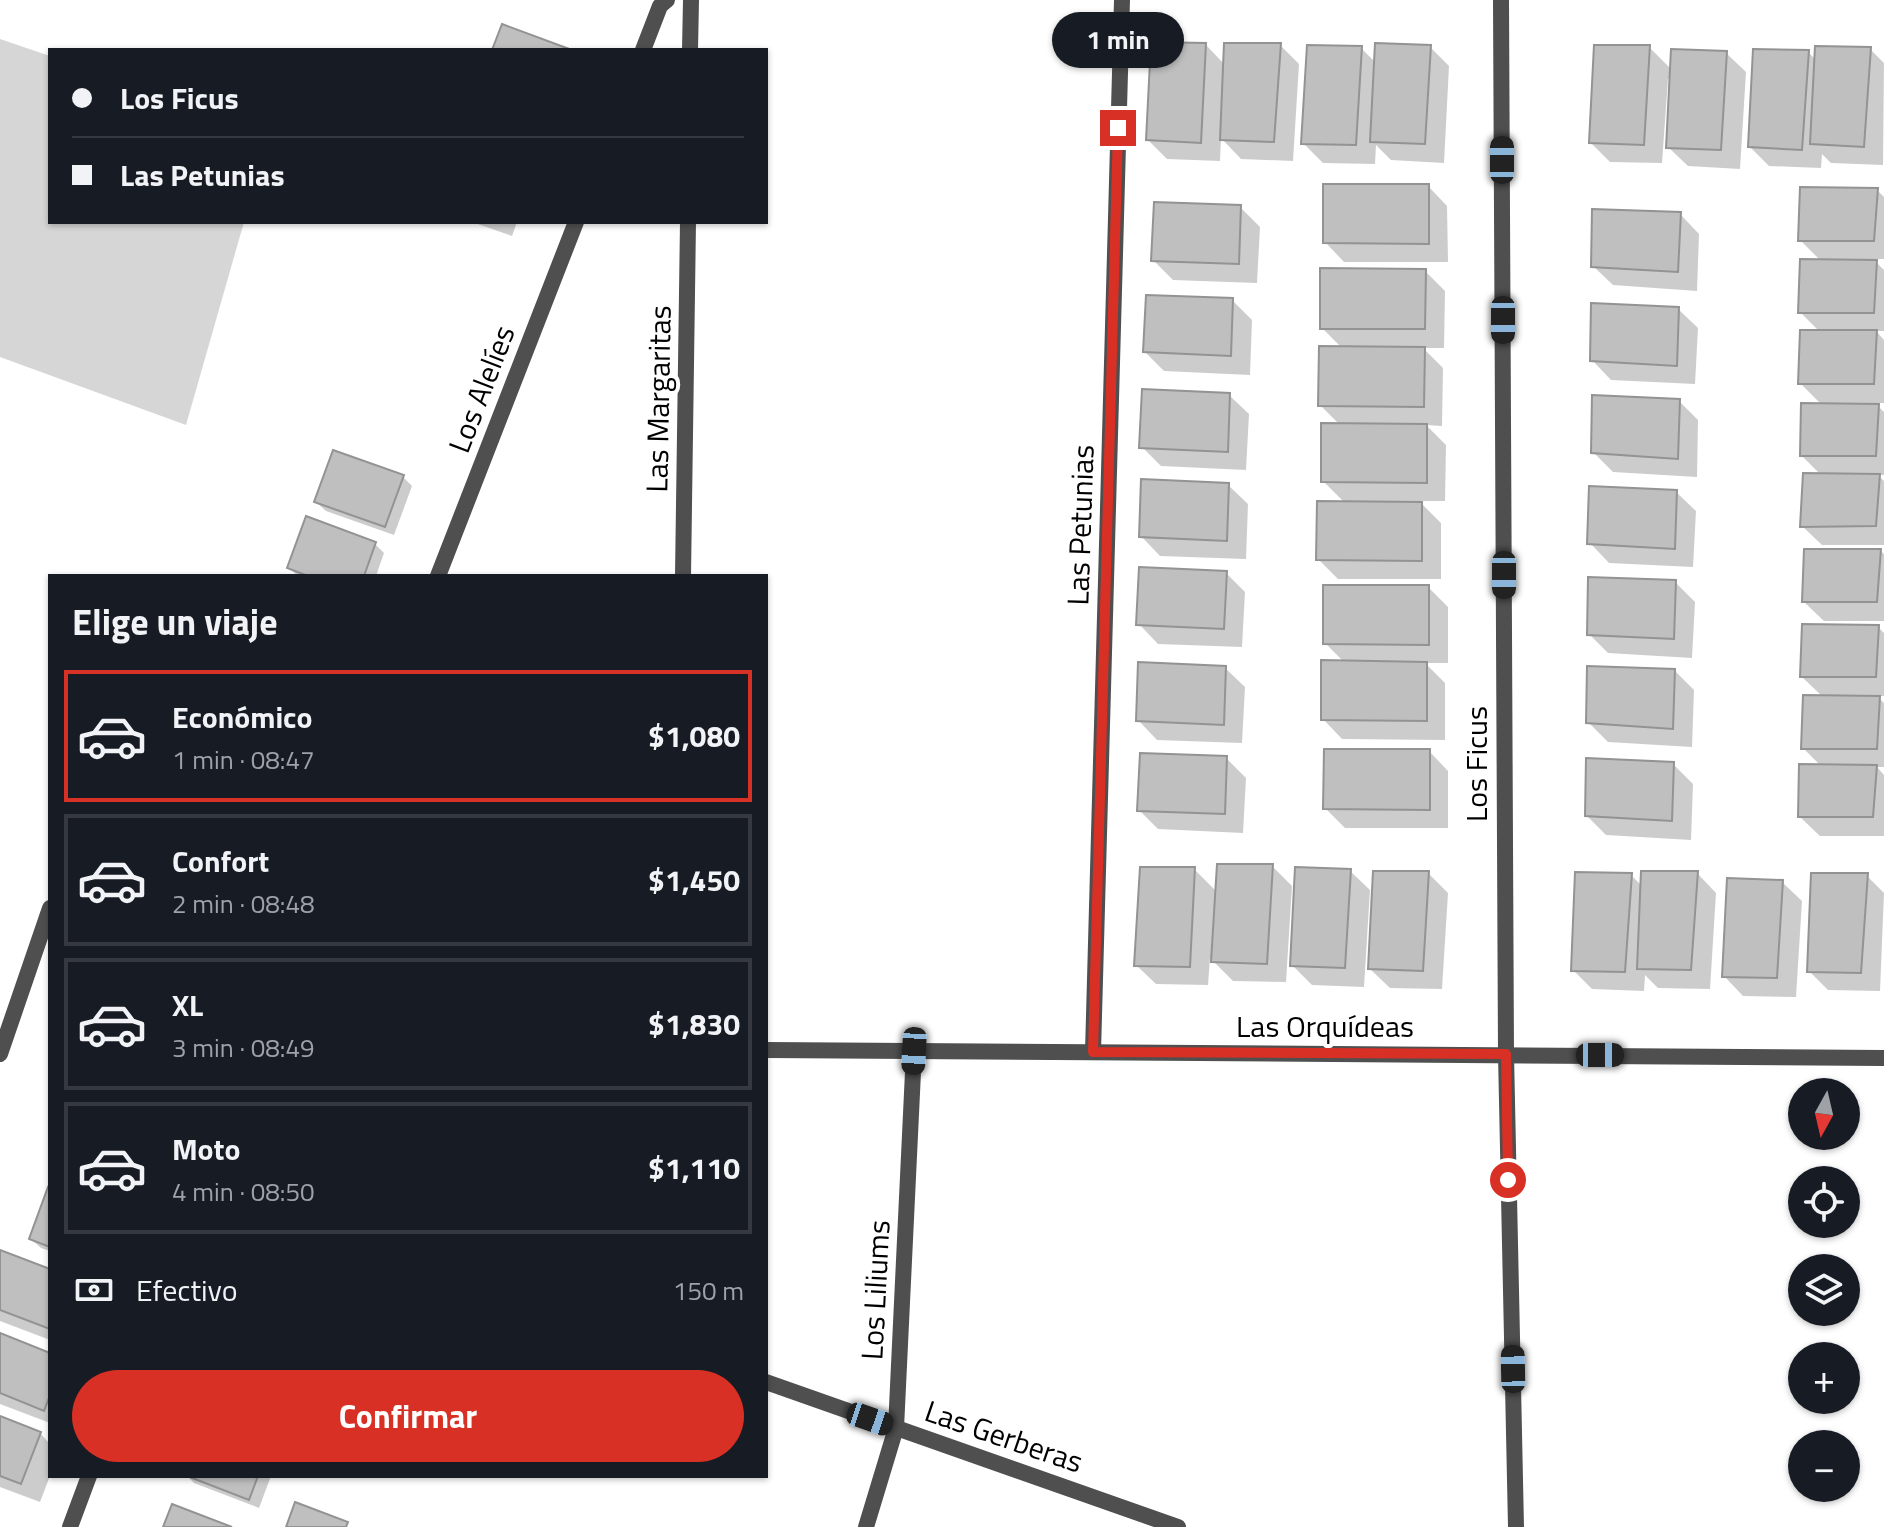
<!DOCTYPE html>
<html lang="es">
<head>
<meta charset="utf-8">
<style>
	:root { --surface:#171b24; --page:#242831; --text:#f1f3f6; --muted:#9ea1a6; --line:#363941; --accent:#d93025 }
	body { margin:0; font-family:"Titillium Web",sans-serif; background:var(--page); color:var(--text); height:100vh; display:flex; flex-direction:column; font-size:30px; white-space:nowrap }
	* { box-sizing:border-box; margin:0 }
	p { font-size:26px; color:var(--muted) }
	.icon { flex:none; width:44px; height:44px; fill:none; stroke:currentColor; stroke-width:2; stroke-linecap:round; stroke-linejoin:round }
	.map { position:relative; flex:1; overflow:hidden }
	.details { position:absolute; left:48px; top:574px; width:720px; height:904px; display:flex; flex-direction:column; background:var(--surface); border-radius:0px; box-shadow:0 2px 6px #0004 }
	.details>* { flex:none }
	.banner { position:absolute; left:48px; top:48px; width:720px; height:176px; border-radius:0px; box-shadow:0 2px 6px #0004; display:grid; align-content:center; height:176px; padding:0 24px; background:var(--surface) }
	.needle { width:52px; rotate:188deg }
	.buttons { position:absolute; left:1788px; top:1078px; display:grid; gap:16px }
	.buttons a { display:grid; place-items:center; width:72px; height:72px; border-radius:50%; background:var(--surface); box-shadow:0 2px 6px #0004; font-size:40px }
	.end { position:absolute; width:36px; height:36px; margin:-18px; border:10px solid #d93025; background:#fff; box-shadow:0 0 0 4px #fff }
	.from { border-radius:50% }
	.bubble { position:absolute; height:56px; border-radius:28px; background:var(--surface); box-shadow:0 2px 6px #0004; font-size:26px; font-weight:700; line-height:56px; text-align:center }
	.car { position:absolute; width:24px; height:48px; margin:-24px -12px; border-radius:10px; box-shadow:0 0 6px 2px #0007; background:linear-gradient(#222 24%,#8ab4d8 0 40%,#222 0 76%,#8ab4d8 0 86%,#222 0) }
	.banner b { display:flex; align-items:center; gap:28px; height:76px; font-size:30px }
	.banner b+b { border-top:2px solid var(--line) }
	.banner i { width:20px; height:20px; background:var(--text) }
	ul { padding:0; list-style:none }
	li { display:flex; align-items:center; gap:24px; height:132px; margin:0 16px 12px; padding:0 8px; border:4px solid var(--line); border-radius:0px }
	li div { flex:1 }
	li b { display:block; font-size:30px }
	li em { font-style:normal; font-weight:700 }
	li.current { border-color:var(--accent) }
	li>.icon { width:72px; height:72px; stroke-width:1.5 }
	h2 { padding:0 24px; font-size:36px; line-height:96px }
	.pay { display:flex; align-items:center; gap:20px; height:88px; padding:0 24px; font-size:30px }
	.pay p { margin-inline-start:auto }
	.action { display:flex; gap:16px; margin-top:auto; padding:16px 24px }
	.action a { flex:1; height:92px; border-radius:48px; background:var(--accent); color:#fff; font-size:32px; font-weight:700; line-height:92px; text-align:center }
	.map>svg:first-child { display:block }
</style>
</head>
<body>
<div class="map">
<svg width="1884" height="1527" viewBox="0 0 1884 1527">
	<rect width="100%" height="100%" fill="#fff"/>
	<path fill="#d6d6d6" d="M 0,39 L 50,56 L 50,222 L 244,222 L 186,425 L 0,357 Z"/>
	<g fill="#0003">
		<path d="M 1206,45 L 1225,65 L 1280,45 L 1299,64 L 1293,161 L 1241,159 L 1221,138 L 1220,161 L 1167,159 L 1148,140 Z"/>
		<path d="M 1430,47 L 1449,66 L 1444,163 L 1391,160 L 1376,145 L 1375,164 L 1323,163 L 1303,143 L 1361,48 L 1376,63 Z"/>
		<path d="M 1649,47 L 1672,70 L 1726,53 L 1746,72 L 1740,169 L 1688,166 L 1668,147 L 1672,79 L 1668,79 L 1662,163 L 1610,162 L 1591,143 Z"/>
		<path d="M 1870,49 L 1884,63 L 1883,165 L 1831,163 L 1822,154 L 1821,168 L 1769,166 L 1750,147 L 1808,52 L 1816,60 Z"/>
		<path d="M 1428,186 L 1447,206 L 1448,262 L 1344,262 L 1325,242 Z"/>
		<path d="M 1877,190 L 1884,197 L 1884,259 L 1873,259 L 1884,270 L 1884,331 L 1876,331 L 1884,340 L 1884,403 L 1875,403 L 1884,412 L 1884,475 L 1878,475 L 1884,481 L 1884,545 L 1822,545 L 1802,526 L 1821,475 L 1802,456 L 1822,405 L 1800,383 L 1820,332 L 1800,312 L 1822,262 L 1800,240 Z"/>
		<path d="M 1240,207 L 1260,227 L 1257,283 L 1173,280 L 1153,260 Z"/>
		<path d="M 1680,214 L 1699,234 L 1697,291 L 1613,285 L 1593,266 Z"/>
		<path d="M 472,222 L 517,222 L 512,236 Z"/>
		<path d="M 1425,271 L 1445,291 L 1444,348 L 1423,348 L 1443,368 L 1442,426 L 1426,425 L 1446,445 L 1445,501 L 1419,501 L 1441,523 L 1441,579 L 1338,579 L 1318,559 L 1345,503 L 1323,481 L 1340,425 L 1320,405 L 1342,348 L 1322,328 Z"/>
		<path d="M 1232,300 L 1252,320 L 1250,375 L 1164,371 L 1145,352 Z"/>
		<path d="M 1678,309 L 1698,328 L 1695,384 L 1611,380 L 1592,360 Z"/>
		<path d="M 1229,395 L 1249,414 L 1246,470 L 1161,466 L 1142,447 Z"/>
		<path d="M 1679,401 L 1698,420 L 1697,477 L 1613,472 L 1593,452 Z"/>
		<path d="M 403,477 L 412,486 L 394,535 L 326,511 L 316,502 Z"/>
		<path d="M 1228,485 L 1248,504 L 1246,559 L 1160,556 L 1141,536 Z"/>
		<path d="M 1676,492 L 1696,511 L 1693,567 L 1609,563 L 1590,543 Z"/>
		<path d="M 375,544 L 384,553 L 376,576 L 298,576 L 289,568 Z"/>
		<path d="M 1881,551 L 1884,554 L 1884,621 L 1824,621 L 1804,602 Z"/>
		<path d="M 1226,573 L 1245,592 L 1242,647 L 1158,644 L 1139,624 Z"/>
		<path d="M 1675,582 L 1695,602 L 1692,658 L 1608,653 L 1589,634 Z"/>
		<path d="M 1428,587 L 1448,607 L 1448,663 L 1425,663 L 1445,683 L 1445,740 L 1342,739 L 1323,719 L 1344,662 L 1325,643 Z"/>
		<path d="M 1878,627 L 1884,633 L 1884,696 L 1877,696 L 1884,703 L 1884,767 L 1877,767 L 1884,775 L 1884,836 L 1820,836 L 1800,817 L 1821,766 L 1803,748 L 1823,697 L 1802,677 Z"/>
		<path d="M 1225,668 L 1245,687 L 1242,743 L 1157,740 L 1138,720 Z"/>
		<path d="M 1675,671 L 1694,690 L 1692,747 L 1608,742 L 1588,722 Z"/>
		<path d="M 1429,751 L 1448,771 L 1448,828 L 1345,828 L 1325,808 Z"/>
		<path d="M 1226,758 L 1246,778 L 1243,833 L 1158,829 L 1139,810 Z"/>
		<path d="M 1673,764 L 1693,784 L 1691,840 L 1606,835 L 1587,816 Z"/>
		<path d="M 1272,866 L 1292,886 L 1286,982 L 1233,981 L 1210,958 L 1208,985 L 1156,984 L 1136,965 L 1194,869 L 1217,892 Z"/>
		<path d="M 1350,871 L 1370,890 L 1364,987 L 1312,985 L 1292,965 Z"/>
		<path d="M 1428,873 L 1448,893 L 1442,989 L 1390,988 L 1370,969 Z"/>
		<path d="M 1697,873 L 1716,893 L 1710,989 L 1658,988 L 1645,975 L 1644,991 L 1592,989 L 1573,970 L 1631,875 L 1642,886 Z"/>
		<path d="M 1867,876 L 1884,893 L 1880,991 L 1828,990 L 1809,971 Z"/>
		<path d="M 1782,882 L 1802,901 L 1796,997 L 1743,996 L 1724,976 Z"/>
		<path d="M 50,1190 L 50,1251 L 41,1248 L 31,1239 Z"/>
		<path d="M 0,1253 L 50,1272 L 50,1340 L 0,1321 Z"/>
		<path d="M 0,1336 L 50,1355 L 50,1423 L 0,1404 Z"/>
		<path d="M 0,1418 L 40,1433 L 50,1444 L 50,1476 L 40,1502 L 0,1487 Z"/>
		<path d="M 187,1476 L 271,1476 L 259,1508 L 194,1483 Z"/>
	</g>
	<g fill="#bfbfbf" stroke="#939393" stroke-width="2">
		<path d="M 502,24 L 572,50 L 492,50 Z"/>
		<path d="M 1151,42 L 1206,43 L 1201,143 L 1146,140 Z"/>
		<path d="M 1224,43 L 1281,43 L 1274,142 L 1220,140 Z"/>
		<path d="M 1375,43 L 1431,45 L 1425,144 L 1370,142 Z"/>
		<path d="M 1307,45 L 1362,46 L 1356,145 L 1301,144 Z"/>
		<path d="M 1594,45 L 1650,45 L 1644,145 L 1589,143 Z"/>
		<path d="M 1815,46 L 1871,47 L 1864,147 L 1810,144 Z"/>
		<path d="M 1671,49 L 1727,51 L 1721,150 L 1666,148 Z"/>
		<path d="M 1753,49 L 1809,50 L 1802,150 L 1748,147 Z"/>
		<path d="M 1323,184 L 1429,184 L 1429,244 L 1323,243 Z"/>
		<path d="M 1800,187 L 1878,188 L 1874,241 L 1798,241 Z"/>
		<path d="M 1154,202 L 1241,205 L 1239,264 L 1151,261 Z"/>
		<path d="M 1592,209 L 1681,212 L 1678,272 L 1591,267 Z"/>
		<path d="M 1800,259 L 1877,260 L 1874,313 L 1798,313 Z"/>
		<path d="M 1320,268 L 1426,269 L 1425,329 L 1320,329 Z"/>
		<path d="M 1146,295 L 1233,298 L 1231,356 L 1143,352 Z"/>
		<path d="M 1591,303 L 1679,307 L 1677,366 L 1590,361 Z"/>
		<path d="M 1800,330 L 1877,330 L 1874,384 L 1798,384 Z"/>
		<path d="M 1319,346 L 1425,347 L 1424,407 L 1318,406 Z"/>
		<path d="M 1142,389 L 1230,393 L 1228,452 L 1139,448 Z"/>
		<path d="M 1592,395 L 1680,399 L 1678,459 L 1591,453 Z"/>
		<path d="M 1801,403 L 1879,404 L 1876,456 L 1800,456 Z"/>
		<path d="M 1321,423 L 1427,424 L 1427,483 L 1321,482 Z"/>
		<path d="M 333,450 L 404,475 L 385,527 L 314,502 Z"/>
		<path d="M 1803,473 L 1880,474 L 1876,526 L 1800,527 Z"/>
		<path d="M 1141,479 L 1229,483 L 1227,541 L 1139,537 Z"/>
		<path d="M 1589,486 L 1677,490 L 1675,549 L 1587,544 Z"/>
		<path d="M 1317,501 L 1422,502 L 1422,561 L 1316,560 Z"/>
		<path d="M 306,516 L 376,542 L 364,576 L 308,576 L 287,568 Z"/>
		<path d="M 1804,549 L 1881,549 L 1877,602 L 1802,602 Z"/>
		<path d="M 1139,567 L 1227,571 L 1224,629 L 1136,625 Z"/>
		<path d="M 1588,577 L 1676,580 L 1674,639 L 1587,635 Z"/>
		<path d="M 1323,585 L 1429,585 L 1429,645 L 1323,644 Z"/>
		<path d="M 1802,624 L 1879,625 L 1876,677 L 1800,677 Z"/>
		<path d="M 1321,660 L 1427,662 L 1427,721 L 1321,720 Z"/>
		<path d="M 1138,662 L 1226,666 L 1224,725 L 1136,721 Z"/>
		<path d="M 1587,666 L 1675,669 L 1673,729 L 1586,723 Z"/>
		<path d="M 1803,695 L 1880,696 L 1877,749 L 1801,749 Z"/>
		<path d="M 1324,749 L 1430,749 L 1430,810 L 1323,809 Z"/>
		<path d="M 1140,753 L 1227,756 L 1225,814 L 1137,811 Z"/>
		<path d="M 1586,758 L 1674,762 L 1672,821 L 1585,816 Z"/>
		<path d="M 1799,764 L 1877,765 L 1873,817 L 1798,817 Z"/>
		<path d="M 1217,864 L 1273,864 L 1267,964 L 1211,962 Z"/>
		<path d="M 1140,867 L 1195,867 L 1190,967 L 1134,966 Z"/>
		<path d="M 1295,867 L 1351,869 L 1345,968 L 1290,966 Z"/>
		<path d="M 1373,871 L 1429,871 L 1423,971 L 1368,969 Z"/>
		<path d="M 1641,871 L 1698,871 L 1691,970 L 1637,969 Z"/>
		<path d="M 1575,872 L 1632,873 L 1625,972 L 1571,971 Z"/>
		<path d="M 1811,873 L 1868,873 L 1861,973 L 1807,972 Z"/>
		<path d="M 1727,878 L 1783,880 L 1777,978 L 1722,977 Z"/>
		<path d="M 48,1187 L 50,1188 L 50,1247 L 29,1239 Z"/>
		<path d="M 0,1250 L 50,1269 L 50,1329 L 0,1310 Z"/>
		<path d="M 0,1333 L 50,1353 L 50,1395 L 44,1411 L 0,1393 Z"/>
		<path d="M 0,1416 L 41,1432 L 21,1484 L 0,1476 Z"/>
		<path d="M 187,1476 L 258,1476 L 249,1500 Z"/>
		<path d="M 295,1502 L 348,1522 L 346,1527 L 286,1527 Z"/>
		<path d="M 172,1504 L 232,1527 L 163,1527 Z"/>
	</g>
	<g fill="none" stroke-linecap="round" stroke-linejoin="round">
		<path stroke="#4f4f4f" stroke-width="16" d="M 0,1054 L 50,908"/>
		<g stroke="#4f4f4f" stroke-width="16">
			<path d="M 1501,0 L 1506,1054 L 1516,1527"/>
			<path d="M 643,50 L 660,6 L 667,0"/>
			<path d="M 690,50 L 691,0"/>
			<path d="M 438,576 L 576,222"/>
			<path d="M 683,576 L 688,222"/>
			<path d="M 766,1050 L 1884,1058"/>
			<path d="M 1093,1052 L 1122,0"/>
			<path d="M 766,1382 L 1178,1527"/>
			<path d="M 70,1527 L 89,1476"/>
			<path d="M 866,1527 L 896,1428 L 914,1051"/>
		</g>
	</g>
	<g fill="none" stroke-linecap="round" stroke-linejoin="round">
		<path stroke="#d93025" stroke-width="10" d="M 1118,128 L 1093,1052 L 1506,1054 L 1508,1180"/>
	</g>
	<g text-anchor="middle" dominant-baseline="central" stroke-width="8" stroke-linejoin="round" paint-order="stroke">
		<g font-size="30" fill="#000" stroke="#fff">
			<text transform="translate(481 389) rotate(-69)">Los Alelíes</text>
			<text transform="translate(658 399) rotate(-89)">Las Margaritas</text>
			<text transform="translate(1080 525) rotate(-88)">Las Petunias</text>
			<text transform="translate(1476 764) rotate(-90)">Los Ficus</text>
			<text x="1325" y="1026">Las Orquídeas</text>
			<text transform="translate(875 1290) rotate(-87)">Los Liliums</text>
			<text transform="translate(1004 1436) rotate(19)">Las Gerberas</text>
		</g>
	</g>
</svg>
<div class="buttons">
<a><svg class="needle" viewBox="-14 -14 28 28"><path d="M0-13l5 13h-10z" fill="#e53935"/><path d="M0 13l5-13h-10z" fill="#9ea1a6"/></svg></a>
<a><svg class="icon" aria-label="locate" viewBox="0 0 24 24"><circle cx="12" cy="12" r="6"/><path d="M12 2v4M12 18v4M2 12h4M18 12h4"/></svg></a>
<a><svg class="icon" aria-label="layers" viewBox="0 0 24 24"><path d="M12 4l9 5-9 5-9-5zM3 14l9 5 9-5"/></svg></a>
<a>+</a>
<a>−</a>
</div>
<i class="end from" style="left:1508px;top:1180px"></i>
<i class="end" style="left:1118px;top:128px"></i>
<div class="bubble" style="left:1052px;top:12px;width:132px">1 min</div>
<i class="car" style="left:1502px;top:160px;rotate:0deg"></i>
<i class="car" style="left:1503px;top:320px;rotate:180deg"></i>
<i class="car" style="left:1504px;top:575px;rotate:180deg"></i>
<i class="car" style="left:914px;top:1051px;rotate:183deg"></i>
<i class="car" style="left:1600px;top:1055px;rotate:90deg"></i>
<i class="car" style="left:1513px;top:1369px;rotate:359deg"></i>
<i class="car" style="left:870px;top:1419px;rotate:109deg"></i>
<div class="banner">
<b><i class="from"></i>Los Ficus</b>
<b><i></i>Las Petunias</b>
</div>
<section class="details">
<h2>Elige un viaje</h2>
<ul>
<li class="current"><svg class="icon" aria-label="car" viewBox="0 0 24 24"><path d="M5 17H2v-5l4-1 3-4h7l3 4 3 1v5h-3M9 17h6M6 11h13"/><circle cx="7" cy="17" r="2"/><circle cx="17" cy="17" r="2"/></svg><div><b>Económico</b><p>1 min · 08:47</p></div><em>$1,080</em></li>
<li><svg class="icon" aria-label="car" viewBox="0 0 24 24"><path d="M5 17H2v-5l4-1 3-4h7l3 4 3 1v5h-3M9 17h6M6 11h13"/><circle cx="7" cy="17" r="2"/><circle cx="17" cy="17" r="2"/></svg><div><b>Confort</b><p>2 min · 08:48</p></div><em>$1,450</em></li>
<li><svg class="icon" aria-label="car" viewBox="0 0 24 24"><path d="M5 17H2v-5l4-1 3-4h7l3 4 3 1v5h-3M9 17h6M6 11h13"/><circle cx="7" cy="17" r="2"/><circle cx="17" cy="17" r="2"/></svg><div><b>XL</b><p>3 min · 08:49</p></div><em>$1,830</em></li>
<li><svg class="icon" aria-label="car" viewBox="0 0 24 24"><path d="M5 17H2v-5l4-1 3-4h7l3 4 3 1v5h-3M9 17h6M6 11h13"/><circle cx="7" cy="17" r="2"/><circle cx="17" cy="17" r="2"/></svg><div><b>Moto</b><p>4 min · 08:50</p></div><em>$1,110</em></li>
</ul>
<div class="pay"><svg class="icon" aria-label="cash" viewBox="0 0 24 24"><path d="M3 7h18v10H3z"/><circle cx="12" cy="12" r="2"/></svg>Efectivo<p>150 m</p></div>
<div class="action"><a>Confirmar</a></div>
</section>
</div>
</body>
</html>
